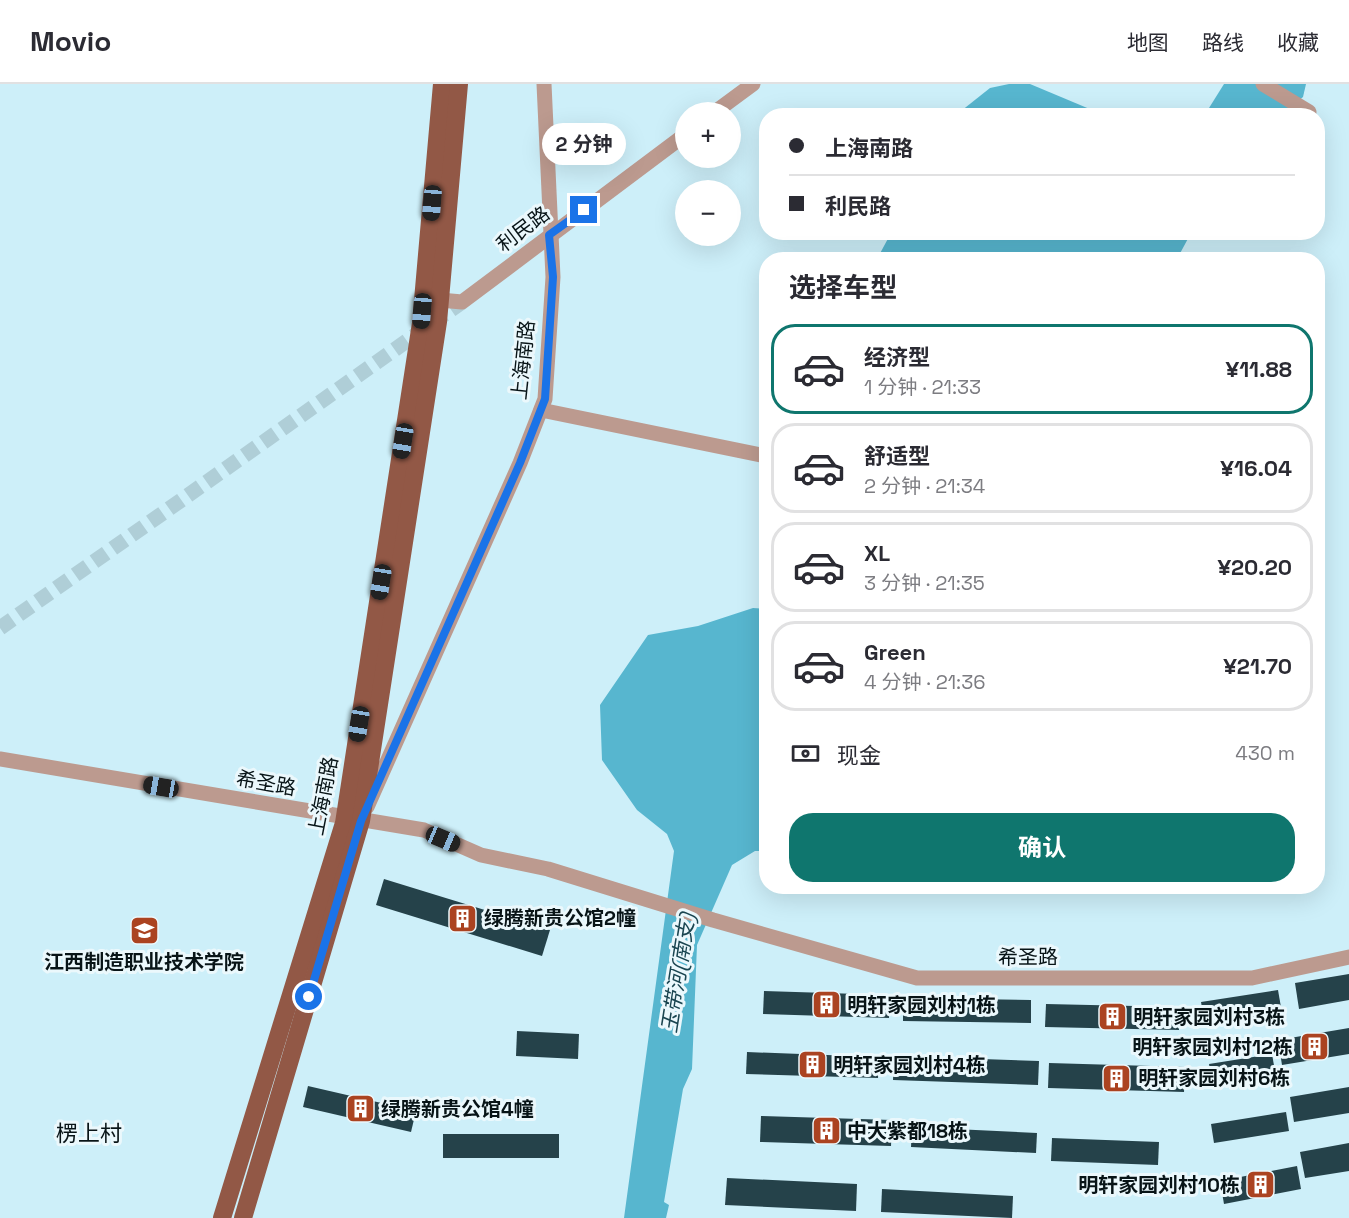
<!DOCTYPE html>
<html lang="zh">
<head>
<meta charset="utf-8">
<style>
	:root { --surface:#fff; --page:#f2f2f3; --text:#2b2b33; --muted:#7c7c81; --line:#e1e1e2; --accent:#0f766e }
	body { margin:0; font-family:"Space Grotesk","Noto Sans SC",sans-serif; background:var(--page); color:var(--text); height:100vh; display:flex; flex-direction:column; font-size:22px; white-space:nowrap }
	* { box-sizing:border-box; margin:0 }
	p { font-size:20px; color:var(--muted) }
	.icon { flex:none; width:33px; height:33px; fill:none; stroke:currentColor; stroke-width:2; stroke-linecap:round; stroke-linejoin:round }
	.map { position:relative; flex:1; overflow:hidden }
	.panel { position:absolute; left:759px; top:168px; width:566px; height:642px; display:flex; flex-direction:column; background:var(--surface); border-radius:24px; box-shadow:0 6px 24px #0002 }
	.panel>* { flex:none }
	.hud { position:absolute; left:759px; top:24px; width:566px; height:132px; border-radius:24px; box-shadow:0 6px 24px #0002; display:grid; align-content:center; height:132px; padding:0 30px; background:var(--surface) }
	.controls { position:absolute; left:675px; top:18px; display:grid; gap:12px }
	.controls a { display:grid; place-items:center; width:66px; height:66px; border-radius:50%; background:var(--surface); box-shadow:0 6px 24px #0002; font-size:30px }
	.end { position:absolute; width:27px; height:27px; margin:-14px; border:8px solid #1a73e8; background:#fff; box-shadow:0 0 0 3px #fff }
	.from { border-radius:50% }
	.bubble { position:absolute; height:42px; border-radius:21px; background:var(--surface); box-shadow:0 6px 24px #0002; font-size:20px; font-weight:700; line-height:42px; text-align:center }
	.car { position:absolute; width:18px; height:36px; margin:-18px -9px; border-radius:8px; box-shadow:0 0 4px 2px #0007; background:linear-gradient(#222 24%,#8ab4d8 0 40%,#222 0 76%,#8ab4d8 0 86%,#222 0) }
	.hud b { display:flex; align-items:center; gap:21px; height:57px; font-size:22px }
	.hud b+b { border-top:2px solid var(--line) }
	.hud i { width:15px; height:15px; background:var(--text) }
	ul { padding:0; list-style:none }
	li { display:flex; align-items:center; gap:18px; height:90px; margin:0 12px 9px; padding:0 18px; border:3px solid var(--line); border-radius:24px }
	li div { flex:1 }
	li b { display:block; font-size:22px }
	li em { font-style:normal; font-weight:700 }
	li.current { border-color:var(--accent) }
	li>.icon { width:54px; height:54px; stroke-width:1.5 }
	h2 { padding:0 30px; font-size:27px; line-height:72px }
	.pay { display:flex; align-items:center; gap:15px; height:66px; padding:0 30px; font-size:22px }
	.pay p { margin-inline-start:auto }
	.cta { display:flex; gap:12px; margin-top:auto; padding:12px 30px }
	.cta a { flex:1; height:69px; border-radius:24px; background:var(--accent); color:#fff; font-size:24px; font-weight:700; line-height:69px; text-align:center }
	header { display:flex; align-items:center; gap:36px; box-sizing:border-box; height:84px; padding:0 30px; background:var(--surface); border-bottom:2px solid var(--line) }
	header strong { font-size:28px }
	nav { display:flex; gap:33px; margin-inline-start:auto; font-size:21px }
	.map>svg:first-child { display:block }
</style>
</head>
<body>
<header>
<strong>Movio</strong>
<nav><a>地图</a><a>路线</a><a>收藏</a></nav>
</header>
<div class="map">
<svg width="1349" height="1134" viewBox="0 0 1349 1134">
	<rect width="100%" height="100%" fill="#cdeff9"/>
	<g fill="#57b6cf">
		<path d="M 1009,0 L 1030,0 L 1104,31 L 956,31 L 990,4 Z"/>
		<path d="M 1224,0 L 1306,0 L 1303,13 L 1280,31 L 1204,32 Z"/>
		<path d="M 891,149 L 891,148 L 1191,149 L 1177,175 L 877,175 Z"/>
		<path d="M 753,524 L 766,525 L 766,767 L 755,767 L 732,781 L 697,861 L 692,985 L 683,1005 L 664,1118 L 669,1121 L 666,1134 L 624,1134 L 674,767 L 667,750 L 637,726 L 602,676 L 600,621 L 648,551 L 698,542 Z"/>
	</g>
	<g fill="#25424a">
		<path d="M 384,795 L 550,846 L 542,872 L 376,821 Z"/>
		<path d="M 1349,890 L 1349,916 L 1299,925 L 1295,899 Z"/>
		<path d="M 1278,906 L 1282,929 L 1205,941 L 1201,918 Z"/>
		<path d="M 764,907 L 890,911 L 889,934 L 763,930 Z"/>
		<path d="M 903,914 L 1031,916 L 1031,939 L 903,937 Z"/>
		<path d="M 1046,920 L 1179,923 L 1179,946 L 1045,943 Z"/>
		<path d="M 1349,944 L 1349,970 L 1282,981 L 1278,956 Z"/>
		<path d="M 517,947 L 579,950 L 578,975 L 516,972 Z"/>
		<path d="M 747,968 L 879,973 L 878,994 L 746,990 Z"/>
		<path d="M 1272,970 L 1276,993 L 1213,1004 L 1209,980 Z"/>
		<path d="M 894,972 L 1039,977 L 1038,1001 L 893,996 Z"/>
		<path d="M 1049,979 L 1185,983 L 1184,1008 L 1048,1004 Z"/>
		<path d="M 308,1002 L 416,1027 L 411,1048 L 303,1023 Z"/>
		<path d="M 1349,1003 L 1349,1029 L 1294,1038 L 1290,1013 Z"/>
		<path d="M 1286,1028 L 1289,1047 L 1214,1059 L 1211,1040 Z"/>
		<path d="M 761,1032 L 892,1036 L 891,1062 L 760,1058 Z"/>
		<path d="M 912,1043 L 1037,1049 L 1036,1069 L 911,1063 Z"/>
		<rect x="443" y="1050" width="116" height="24"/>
		<path d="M 1052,1054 L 1159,1058 L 1158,1081 L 1051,1077 Z"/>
		<path d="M 1349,1059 L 1349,1087 L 1305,1094 L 1300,1068 Z"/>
		<path d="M 1297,1082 L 1301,1105 L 1224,1120 L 1220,1097 Z"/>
		<path d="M 727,1094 L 857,1100 L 856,1127 L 725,1121 Z"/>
		<path d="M 882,1105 L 1013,1112 L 1012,1134 L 881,1128 Z"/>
	</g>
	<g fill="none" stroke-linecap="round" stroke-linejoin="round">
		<path stroke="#afced7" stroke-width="15" stroke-dasharray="15 8" stroke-linecap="butt" d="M 0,544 L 462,218"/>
		<g stroke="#bc9a8f" stroke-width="15">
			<path d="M 1263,0 L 1309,28"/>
			<path d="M 715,28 L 753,0"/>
			<path d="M 440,216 L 462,218 L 686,50"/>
			<path d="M 541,326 L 766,372"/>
			<path d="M 0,675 L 424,746 L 481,771 L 548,785 L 713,836 L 917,894 L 1252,894 L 1349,873"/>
			<path d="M 367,723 L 520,379 L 545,315 L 553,193 L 544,0"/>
		</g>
		<g stroke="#925846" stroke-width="18">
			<path d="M 222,1134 L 344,739 L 421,239 L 442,0"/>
			<path d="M 243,1134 L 361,737 L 438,238 L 459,0"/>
		</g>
	</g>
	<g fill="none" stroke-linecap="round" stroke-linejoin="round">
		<path stroke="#1a73e8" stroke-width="8" d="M 309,913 L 361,737 L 520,379 L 545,315 L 553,193 L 549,151 L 584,126"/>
	</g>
	<defs>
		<symbol id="building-square" viewBox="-11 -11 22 22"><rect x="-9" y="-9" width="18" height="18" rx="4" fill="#ab4321" stroke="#ebf8fc"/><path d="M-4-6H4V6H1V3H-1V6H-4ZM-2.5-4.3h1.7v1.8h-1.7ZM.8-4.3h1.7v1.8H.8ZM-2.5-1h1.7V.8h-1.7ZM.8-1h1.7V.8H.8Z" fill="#fff"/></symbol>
		<symbol id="school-square" viewBox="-11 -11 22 22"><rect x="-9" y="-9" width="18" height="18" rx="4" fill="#ab4321" stroke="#ebf8fc"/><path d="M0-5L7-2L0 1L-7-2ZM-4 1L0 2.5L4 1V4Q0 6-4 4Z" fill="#fff"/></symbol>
	</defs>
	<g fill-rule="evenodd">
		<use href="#building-square" x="446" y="818" width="33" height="33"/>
		<use href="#school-square" x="128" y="830" width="33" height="33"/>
		<use href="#building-square" x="810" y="904" width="33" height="33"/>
		<use href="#building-square" x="1096" y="916" width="33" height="33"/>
		<use href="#building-square" x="1298" y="946" width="33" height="33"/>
		<use href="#building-square" x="796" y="964" width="33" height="33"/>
		<use href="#building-square" x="1100" y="978" width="33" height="33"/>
		<use href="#building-square" x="344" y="1008" width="33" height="33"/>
		<use href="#building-square" x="810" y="1030" width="33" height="33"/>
		<use href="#building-square" x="1244" y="1084" width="33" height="33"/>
	</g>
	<g text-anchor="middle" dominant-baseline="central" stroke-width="6" stroke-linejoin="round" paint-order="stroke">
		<g font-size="20" fill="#081417" stroke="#ebf8fc">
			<text transform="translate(523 145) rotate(-37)">利民路</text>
			<text transform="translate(523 276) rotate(-84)">上海南路</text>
			<text transform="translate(266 699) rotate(10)">希圣路</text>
			<text transform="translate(323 712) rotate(-79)">上海南路</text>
			<text x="1028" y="873">希圣路</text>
		</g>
		<g font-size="20" font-weight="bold" fill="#081417" stroke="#ebf8fc" text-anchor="start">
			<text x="484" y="834">绿腾新贵公馆2幢</text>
			<text x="144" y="878" text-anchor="middle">江西制造职业技术学院</text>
			<text x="847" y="921">明轩家园刘村1栋</text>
			<text x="1133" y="933">明轩家园刘村3栋</text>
			<text x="1293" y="963" text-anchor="end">明轩家园刘村12栋</text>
			<text x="833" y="981">明轩家园刘村4栋</text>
			<text x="1138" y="994">明轩家园刘村6栋</text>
			<text x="381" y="1025">绿腾新贵公馆4幢</text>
			<text x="847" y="1047">中大紫都18栋</text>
			<text x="1240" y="1101" text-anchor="end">明轩家园刘村10栋</text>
		</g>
		<g font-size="21" font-style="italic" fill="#1a4550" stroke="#ebf8fc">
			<text transform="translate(678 889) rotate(-81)">玉带河(南支)</text>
		</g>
		<g font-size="22" fill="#081417" stroke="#ebf8fc">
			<text x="89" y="1049">楞上村</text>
		</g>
	</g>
</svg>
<div class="controls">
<a>+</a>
<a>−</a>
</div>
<i class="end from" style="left:309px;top:913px"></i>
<i class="end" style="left:584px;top:126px"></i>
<div class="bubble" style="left:542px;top:39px;width:84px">2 分钟</div>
<i class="car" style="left:432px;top:119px;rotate:185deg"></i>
<i class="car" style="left:422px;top:227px;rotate:185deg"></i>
<i class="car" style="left:403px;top:357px;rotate:189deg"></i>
<i class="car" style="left:381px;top:498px;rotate:189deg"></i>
<i class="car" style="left:359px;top:640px;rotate:189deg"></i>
<i class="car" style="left:161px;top:703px;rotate:280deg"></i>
<i class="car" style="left:443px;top:755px;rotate:113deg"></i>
<div class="hud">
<b><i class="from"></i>上海南路</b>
<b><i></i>利民路</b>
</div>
<section class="panel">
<h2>选择车型</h2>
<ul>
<li class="current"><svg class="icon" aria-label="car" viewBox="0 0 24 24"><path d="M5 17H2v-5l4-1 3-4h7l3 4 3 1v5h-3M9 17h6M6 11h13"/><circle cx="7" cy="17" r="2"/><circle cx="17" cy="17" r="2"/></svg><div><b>经济型</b><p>1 分钟 · 21:33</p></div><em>¥11.88</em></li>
<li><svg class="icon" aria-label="car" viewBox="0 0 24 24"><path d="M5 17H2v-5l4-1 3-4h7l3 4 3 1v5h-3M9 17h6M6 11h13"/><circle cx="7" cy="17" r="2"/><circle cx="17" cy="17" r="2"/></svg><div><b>舒适型</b><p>2 分钟 · 21:34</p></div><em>¥16.04</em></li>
<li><svg class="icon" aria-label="car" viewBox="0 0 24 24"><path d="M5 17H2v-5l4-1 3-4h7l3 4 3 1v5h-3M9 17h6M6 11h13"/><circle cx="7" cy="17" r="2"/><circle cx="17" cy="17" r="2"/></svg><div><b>XL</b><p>3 分钟 · 21:35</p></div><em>¥20.20</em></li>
<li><svg class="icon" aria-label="car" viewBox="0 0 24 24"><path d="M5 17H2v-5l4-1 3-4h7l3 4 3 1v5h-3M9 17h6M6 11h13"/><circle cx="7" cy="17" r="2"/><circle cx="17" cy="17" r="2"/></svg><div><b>Green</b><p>4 分钟 · 21:36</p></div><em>¥21.70</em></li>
</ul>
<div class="pay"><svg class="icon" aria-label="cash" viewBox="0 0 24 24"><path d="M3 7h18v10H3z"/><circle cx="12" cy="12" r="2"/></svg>现金<p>430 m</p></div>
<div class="cta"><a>确认</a></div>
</section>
</div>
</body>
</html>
